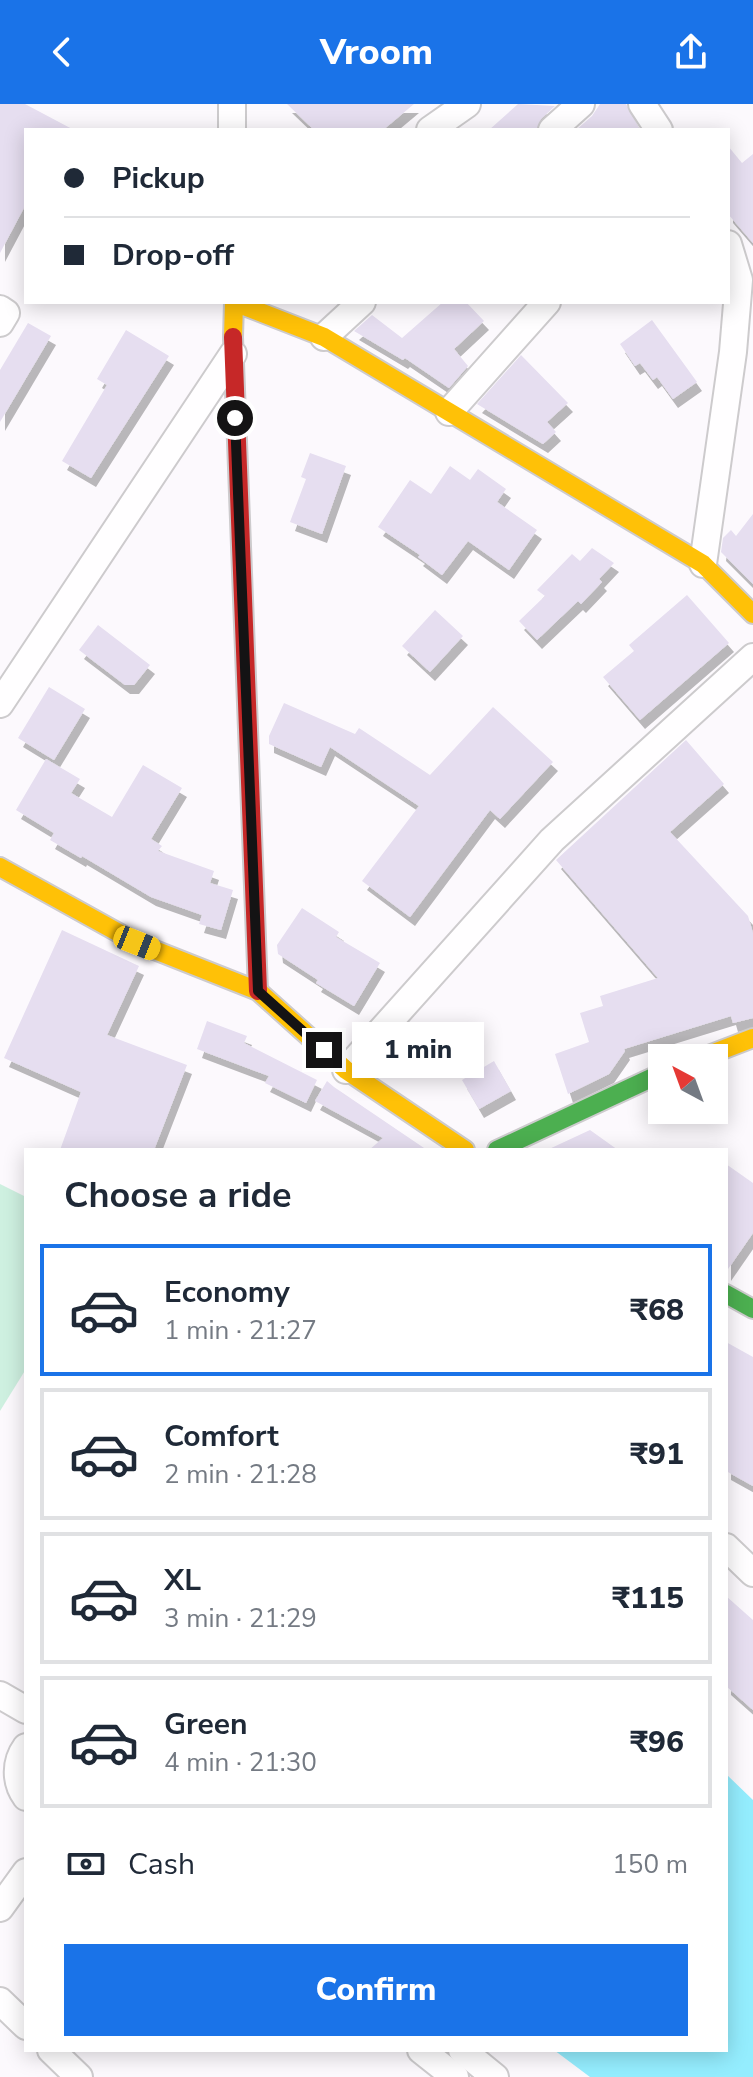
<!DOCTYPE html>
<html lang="en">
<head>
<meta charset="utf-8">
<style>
	:root { --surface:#fff; --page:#f2f2f3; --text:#1f2937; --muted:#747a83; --line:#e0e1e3; --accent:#1a73e8 }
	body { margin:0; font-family:"Nunito Sans",sans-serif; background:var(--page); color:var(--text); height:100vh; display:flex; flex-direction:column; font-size:30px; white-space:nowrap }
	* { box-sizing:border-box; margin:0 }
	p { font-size:26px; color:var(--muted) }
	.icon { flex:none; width:44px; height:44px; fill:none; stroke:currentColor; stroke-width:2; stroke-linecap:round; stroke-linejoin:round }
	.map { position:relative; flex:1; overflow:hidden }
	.panel { position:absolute; left:24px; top:1044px; width:704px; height:904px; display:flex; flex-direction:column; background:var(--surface); border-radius:0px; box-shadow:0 4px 20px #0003 }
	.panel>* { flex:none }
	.top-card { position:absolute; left:24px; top:24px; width:706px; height:176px; border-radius:0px; box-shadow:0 4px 20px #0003; display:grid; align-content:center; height:176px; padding:0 40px; background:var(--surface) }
	.needle { width:52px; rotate:319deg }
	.controls { position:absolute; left:648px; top:940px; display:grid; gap:16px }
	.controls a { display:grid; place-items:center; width:80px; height:80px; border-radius:0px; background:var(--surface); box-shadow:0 4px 20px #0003; font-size:40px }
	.end { position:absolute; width:36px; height:36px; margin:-18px; border:10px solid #141314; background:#fff; box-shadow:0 0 0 4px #fff }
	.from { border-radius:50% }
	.bubble { position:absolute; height:56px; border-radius:0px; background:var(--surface); box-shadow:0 4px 20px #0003; font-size:26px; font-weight:800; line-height:56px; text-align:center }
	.car { position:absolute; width:24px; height:48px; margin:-24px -12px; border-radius:10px; box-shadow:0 0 6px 2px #0007; background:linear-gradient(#f5c518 24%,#345 0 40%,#f5c518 0 76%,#345 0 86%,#f5c518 0) }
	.top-card b { display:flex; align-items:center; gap:28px; height:76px; font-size:30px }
	.top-card b+b { border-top:2px solid var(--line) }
	.top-card i { width:20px; height:20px; background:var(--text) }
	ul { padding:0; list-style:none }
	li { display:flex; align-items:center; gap:24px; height:132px; margin:0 16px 12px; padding:0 24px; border:4px solid var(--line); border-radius:0px }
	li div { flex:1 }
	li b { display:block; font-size:30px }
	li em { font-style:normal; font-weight:800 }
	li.selected { border-color:var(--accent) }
	li>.icon { width:72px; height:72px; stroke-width:1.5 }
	h2 { padding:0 40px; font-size:36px; line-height:96px }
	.pay { display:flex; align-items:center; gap:20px; height:88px; padding:0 40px; font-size:30px }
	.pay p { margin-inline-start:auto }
	.primary-button { display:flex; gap:16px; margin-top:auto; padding:16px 40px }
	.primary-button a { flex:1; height:92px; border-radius:0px; background:var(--accent); color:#fff; font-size:32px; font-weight:800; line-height:92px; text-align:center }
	header { display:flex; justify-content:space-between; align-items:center; height:104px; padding:0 40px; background:var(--accent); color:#fff; font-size:36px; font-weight:800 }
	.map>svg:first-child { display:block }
</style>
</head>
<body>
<header><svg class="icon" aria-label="back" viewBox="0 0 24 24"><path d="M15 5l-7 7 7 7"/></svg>Vroom<svg class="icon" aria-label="share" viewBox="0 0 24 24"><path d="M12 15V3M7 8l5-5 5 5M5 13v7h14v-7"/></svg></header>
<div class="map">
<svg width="753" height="1973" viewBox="0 0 753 1973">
	<defs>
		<filter id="shadow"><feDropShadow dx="5" dy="9" stdDeviation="0" flood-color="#0004"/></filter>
	</defs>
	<rect width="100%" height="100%" fill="#fcf9fd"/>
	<path fill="#cef0e0" d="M 0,1080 L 26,1093 L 26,1265 L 0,1307 Z"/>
	<path fill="#94edfe" d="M 726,1670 L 753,1696 L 753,1973 L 590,1973 L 554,1946 L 726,1946 Z"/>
	<g fill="#e6def0" filter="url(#shadow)">
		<path d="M 0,0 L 25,0 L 74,26 L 26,26 L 26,100 L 0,149 Z"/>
		<path d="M 287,0 L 414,0 L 383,26 L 314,26 Z"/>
		<path d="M 518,0 L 555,2 L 541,15 L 536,26 L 489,26 Z"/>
		<path d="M 600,0 L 626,0 L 640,26 L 576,26 L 592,12 Z"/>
		<path d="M 728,42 L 742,59 L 753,50 L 753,139 L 728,110 Z"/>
		<path d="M 443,198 L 466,198 L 484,217 L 454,245 L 468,262 L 449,284 L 405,254 L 403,256 L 354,227 L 372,211 L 402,234 Z"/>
		<path d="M 652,216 L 697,278 L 673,295 L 657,273 L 653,276 L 640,259 L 635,262 L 620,240 Z"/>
		<path d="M 28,219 L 51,232 L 0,318 L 0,266 Z"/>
		<path d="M 126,226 L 169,252 L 91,374 L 62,357 L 107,281 L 97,275 Z"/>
		<path d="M 521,251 L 568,299 L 547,318 L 556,328 L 543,340 L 477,300 Z"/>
		<path d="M 310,349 L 346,362 L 322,430 L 290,418 L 306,375 L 301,373 Z"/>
		<path d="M 450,362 L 470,376 L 478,365 L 506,385 L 497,398 L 537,426 L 509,466 L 468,437 L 442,471 L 418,453 L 420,451 L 378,423 L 410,376 L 431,390 Z"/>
		<path d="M 753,410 L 753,480 L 721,448 L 723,434 L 731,426 L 736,432 Z"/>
		<path d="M 592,444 L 614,459 L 599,475 L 602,478 L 581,500 L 578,497 L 537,536 L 519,517 L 545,492 L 537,486 L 572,450 L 580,457 Z"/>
		<path d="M 687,491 L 729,539 L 640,616 L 603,573 L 634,547 L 629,541 Z"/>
		<path d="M 435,506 L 463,532 L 430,568 L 402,542 Z"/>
		<path d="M 98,521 L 150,561 L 134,581 L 125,581 L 79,546 Z"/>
		<path d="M 49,583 L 85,605 L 54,656 L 18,634 Z"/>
		<path d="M 284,599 L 355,630 L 359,624 L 430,671 L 493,603 L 553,658 L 500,715 L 490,706 L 410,813 L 362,777 L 419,702 L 330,643 L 321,663 L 269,640 L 269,632 Z"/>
		<path d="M 686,636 L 724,680 L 670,728 L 748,812 L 753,829 L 753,914 L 733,919 L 731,912 L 624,945 L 625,947 L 609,970 L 568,990 L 555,950 L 589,938 L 580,909 L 603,902 L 600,892 L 658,874 L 556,756 Z"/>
		<path d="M 46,655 L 80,675 L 71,689 L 112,713 L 143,661 L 182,684 L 151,735 L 162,742 L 158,747 L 214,767 L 210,779 L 233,786 L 221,826 L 199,820 L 202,811 L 151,793 L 82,752 L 81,754 L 50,736 L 54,729 L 16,706 Z"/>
		<path d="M 302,804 L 339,828 L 336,833 L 380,859 L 354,902 L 316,879 L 318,876 L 278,850 L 277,841 Z"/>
		<path d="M 62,826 L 139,862 L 107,931 L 187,961 L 154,1046 L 60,1046 L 81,988 L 4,954 Z"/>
		<path d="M 207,917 L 247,932 L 244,939 L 317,976 L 306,999 L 265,979 L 269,972 L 197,945 Z"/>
		<path d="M 494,957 L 511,987 L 479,1005 L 462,976 Z"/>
		<path d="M 327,977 L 334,983 L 427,1046 L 369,1046 L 383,1034 L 315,997 Z"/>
		<path d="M 590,1026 L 618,1046 L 547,1046 Z"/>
		<path d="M 726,1060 L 753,1079 L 753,1129 L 726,1168 Z"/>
		<path d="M 726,1238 L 753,1253 L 753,1382 L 726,1367 Z"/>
		<path d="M 726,1492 L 753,1516 L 753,1606 L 726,1582 Z"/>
	</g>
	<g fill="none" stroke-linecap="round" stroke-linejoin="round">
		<defs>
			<g id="street">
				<path d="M 642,0 L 659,26"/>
				<path d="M 232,26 L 232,0"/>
				<path d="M 430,26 L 467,0"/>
				<path d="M 552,26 L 581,0"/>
				<path d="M 0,205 L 6,209 L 0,219"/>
				<path d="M 324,233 L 362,198"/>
				<path d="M 449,308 L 547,198"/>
				<path d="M 703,460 L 733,248 L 739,176 L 728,140"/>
				<path d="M 0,600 L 233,250"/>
				<path d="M 346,966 L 552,736 L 753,553"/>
				<path d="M 726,1443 L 753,1469"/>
				<path d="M 0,1591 L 26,1606"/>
				<path d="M 26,1643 C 15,1658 15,1678 26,1693"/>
				<path d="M 0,1804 L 26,1768"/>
				<path d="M 0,1897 L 26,1922"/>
				<path d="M 51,1946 L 79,1973"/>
				<path d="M 421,1946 L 455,1973"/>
				<path d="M 462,1946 L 495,1973"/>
			</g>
			<g id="fast">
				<path d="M 497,1046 L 662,969"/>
				<path d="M 726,1190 L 753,1205"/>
			</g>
			<g id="slow">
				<path d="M 233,233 L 234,198 L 324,233 L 703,460 L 753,510"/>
				<path d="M 0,763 L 137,839 L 258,887 L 346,966 L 465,1046"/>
				<path d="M 701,954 L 753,934"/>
			</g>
			<path id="jam" d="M 233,233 L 258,887"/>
		</defs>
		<use href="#street" stroke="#cdcbcd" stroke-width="30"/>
		<use href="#fast" stroke="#cdcbcd" stroke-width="22"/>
		<use href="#slow" stroke="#cdcbcd" stroke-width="22"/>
		<use href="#jam" stroke="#cdcbcd" stroke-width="22"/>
		<use href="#street" stroke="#fffeff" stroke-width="26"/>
		<use href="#fast" stroke="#4caf50" stroke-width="18"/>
		<use href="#slow" stroke="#ffc107" stroke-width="18"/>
		<use href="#jam" stroke="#c62828" stroke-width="18"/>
	</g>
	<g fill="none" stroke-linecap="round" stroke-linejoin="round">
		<path stroke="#141314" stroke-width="10" d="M 235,314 L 258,887 L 324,946"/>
	</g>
</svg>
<div class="controls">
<a><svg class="needle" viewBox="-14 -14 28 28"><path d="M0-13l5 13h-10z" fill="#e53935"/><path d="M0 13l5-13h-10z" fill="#747a83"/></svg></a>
</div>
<i class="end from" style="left:235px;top:314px"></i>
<i class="end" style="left:324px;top:946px"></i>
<div class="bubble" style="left:352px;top:918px;width:132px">1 min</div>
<i class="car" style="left:137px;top:839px;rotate:112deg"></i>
<div class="top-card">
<b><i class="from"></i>Pickup</b>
<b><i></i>Drop-off</b>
</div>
<section class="panel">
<h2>Choose a ride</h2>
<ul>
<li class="selected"><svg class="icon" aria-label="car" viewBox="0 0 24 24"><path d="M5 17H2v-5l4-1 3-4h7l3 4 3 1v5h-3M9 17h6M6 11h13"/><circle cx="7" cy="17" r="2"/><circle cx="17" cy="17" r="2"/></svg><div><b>Economy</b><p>1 min · 21:27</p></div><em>₹68</em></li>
<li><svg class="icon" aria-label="car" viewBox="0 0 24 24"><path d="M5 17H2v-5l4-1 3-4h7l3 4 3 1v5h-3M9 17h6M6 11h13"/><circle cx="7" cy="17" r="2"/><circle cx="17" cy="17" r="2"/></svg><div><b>Comfort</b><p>2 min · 21:28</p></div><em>₹91</em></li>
<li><svg class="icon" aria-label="car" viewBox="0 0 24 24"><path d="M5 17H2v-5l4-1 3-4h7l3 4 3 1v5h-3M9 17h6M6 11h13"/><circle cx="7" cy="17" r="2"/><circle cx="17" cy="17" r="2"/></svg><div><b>XL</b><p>3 min · 21:29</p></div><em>₹115</em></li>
<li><svg class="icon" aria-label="car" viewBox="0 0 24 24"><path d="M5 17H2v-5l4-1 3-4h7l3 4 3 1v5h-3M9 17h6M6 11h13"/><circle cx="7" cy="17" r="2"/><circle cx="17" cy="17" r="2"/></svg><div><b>Green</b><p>4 min · 21:30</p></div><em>₹96</em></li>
</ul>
<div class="pay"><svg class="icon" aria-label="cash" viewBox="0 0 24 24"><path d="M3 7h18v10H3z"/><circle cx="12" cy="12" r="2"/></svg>Cash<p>150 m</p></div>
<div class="primary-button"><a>Confirm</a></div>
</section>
</div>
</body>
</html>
